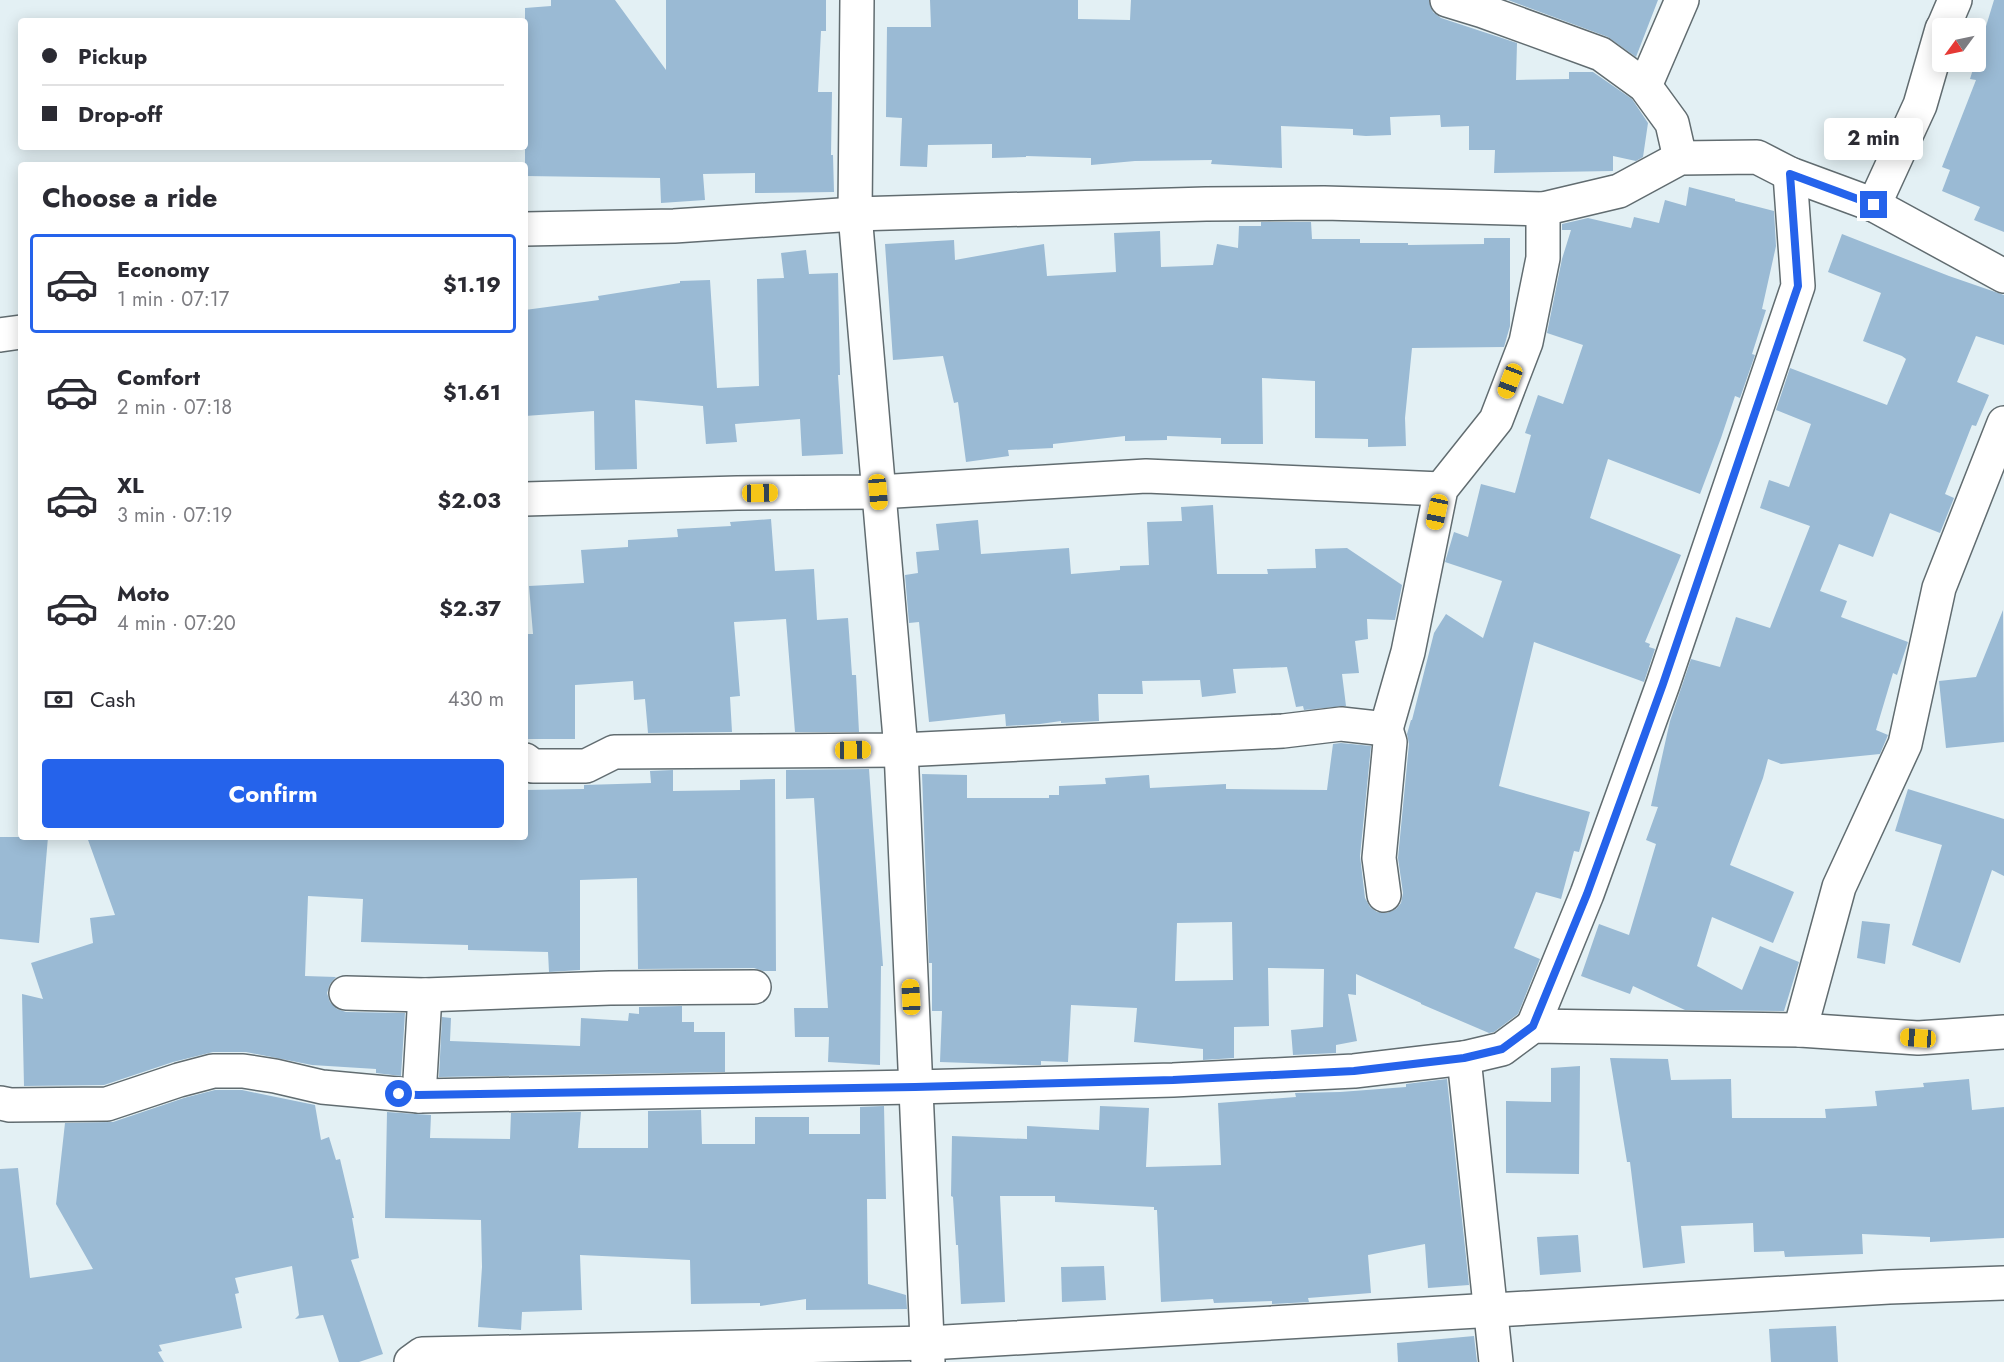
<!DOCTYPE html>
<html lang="en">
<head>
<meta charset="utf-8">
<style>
	:root { --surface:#fff; --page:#f7f7f7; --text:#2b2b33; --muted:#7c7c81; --line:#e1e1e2; --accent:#2563eb }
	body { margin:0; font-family:Jost,sans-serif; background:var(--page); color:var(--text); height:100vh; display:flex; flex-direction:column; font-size:22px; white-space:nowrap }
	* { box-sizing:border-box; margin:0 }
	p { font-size:20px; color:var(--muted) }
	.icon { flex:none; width:33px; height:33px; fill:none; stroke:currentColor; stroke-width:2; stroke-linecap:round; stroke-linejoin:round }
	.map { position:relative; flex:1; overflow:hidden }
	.side { position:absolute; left:18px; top:162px; width:510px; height:678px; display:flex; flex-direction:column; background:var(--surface); border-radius:6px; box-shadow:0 3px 15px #0003 }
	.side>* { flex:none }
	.banner { position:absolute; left:18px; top:18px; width:510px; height:132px; border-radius:6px; box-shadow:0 3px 15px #0003; display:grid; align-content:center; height:132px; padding:0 24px; background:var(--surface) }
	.needle { width:39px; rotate:237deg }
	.tools { position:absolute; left:1932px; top:18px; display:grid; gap:12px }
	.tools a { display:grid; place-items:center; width:54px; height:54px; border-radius:6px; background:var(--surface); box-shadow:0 3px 15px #0003; font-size:30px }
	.end { position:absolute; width:27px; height:27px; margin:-14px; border:8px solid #2563eb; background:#fff; box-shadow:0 0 0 3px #fff }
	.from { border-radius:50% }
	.bubble { position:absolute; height:42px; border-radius:6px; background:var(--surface); box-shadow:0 3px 15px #0003; font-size:20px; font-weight:700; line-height:42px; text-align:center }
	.car { position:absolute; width:18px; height:36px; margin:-18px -9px; border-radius:8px; box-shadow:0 0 4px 2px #0007; background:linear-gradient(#f5c518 24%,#345 0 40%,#f5c518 0 76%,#345 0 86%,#f5c518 0) }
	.banner b { display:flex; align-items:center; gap:21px; height:57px; font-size:22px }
	.banner b+b { border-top:2px solid var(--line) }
	.banner i { width:15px; height:15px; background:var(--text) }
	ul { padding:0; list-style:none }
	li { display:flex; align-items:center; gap:18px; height:99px; margin:0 12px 9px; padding:0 12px; border:3px solid transparent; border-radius:6px }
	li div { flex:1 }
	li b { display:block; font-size:22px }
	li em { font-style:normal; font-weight:700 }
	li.current { border-color:var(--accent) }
	li>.icon { width:54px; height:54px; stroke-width:1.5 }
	h2 { padding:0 24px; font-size:27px; line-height:72px }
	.pay { display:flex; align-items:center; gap:15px; height:66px; padding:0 24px; font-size:22px }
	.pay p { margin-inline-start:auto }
	.action { display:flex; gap:12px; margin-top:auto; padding:12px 24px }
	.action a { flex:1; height:69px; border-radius:6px; background:var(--accent); color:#fff; font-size:24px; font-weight:700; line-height:69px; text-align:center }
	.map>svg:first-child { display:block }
</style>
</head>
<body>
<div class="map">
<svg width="2004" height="1362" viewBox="0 0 2004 1362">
	<rect width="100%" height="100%" fill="#e3f0f4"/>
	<g fill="#9abad4" fill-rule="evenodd">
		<path d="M 551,0 L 615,0 L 666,70 L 666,0 L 826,0 L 826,31 L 821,31 L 818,92 L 832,92 L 831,155 L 833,155 L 834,192 L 755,193 L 755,173 L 703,174 L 705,200 L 661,203 L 660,178 L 525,176 L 525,8 L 551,6 Z"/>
		<path d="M 930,0 L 1078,0 L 1078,19 L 1130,20 L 1131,0 L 1429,0 L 1433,12 L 1441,18 L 1517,43 L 1516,80 L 1569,79 L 1569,72 L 1593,72 L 1632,99 L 1648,123 L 1643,157 L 1636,161 L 1613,156 L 1613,171 L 1494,173 L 1495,150 L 1469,150 L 1469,126 L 1441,127 L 1440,115 L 1390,117 L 1391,135 L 1366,136 L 1353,135 L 1353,129 L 1281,126 L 1282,168 L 1211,164 L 1212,160 L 1135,161 L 1091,165 L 1091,158 L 1026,156 L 1026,157 L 992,158 L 992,144 L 928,145 L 927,167 L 900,166 L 902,118 L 886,117 L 887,27 L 931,27 Z"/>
		<path d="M 1508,0 L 1658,0 L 1636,57 L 1608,37 Z"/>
		<path d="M 1994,0 L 2004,0 L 2004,232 L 1974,220 L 1980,207 L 1942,191 L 1950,170 L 1942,167 L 1976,80 L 1970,79 Z"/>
		<path d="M 1689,187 L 1735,199 L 1735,201 L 1774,211 L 1776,246 L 1762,309 L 1766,310 L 1752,354 L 1755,355 L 1740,398 L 1735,396 L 1721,438 L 1700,494 L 1608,459 L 1590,518 L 1681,555 L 1645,642 L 1650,644 L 1649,647 L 1655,649 L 1644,682 L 1534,642 L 1499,786 L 1590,812 L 1579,852 L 1574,851 L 1561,899 L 1536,892 L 1514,948 L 1540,959 L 1518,1014 L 1494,1032 L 1489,1033 L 1421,1004 L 1421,1003 L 1356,974 L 1356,995 L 1348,994 L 1357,1041 L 1336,1045 L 1336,1053 L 1293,1055 L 1291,1030 L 1323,1027 L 1324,969 L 1268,968 L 1269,1026 L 1234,1027 L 1234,1058 L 1203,1060 L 1203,1049 L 1134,1042 L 1137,1008 L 1071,1005 L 1068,1062 L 1041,1061 L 1041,1065 L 1023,1065 L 940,1062 L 942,1011 L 932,1011 L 932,963 L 929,963 L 922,774 L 967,775 L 967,798 L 1049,798 L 1049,795 L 1059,795 L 1059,786 L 1106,784 L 1105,778 L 1149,775 L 1150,788 L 1226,784 L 1226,789 L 1327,790 L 1333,744 L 1341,743 L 1371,746 L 1360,856 L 1365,898 L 1370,907 L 1377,912 L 1387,913 L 1396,909 L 1401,903 L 1403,893 L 1398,858 L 1409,744 L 1407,734 L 1411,720 L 1412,720 L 1434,633 L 1446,614 L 1483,638 L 1502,581 L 1445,562 L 1454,532 L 1468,537 L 1481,484 L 1515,493 L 1531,435 L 1525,433 L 1538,395 L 1563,404 L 1583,345 L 1547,333 L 1562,259 L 1571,230 L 1562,230 L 1562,224 L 1588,218 L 1631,228 L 1634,217 L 1659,223 L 1665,200 L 1686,206 ZM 1232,922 L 1233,980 L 1175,981 L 1177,923 Z"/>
		<path d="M 1261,222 L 1311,222 L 1312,239 L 1360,239 L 1360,243 L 1408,243 L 1408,245 L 1484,244 L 1484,238 L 1510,238 L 1510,326 L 1504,347 L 1412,348 L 1405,418 L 1406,446 L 1368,447 L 1368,439 L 1315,438 L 1315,381 L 1262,378 L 1263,444 L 1221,444 L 1221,438 L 1167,436 L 1167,440 L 1125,441 L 1125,436 L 1053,444 L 1053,448 L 1008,450 L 1009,456 L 966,462 L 958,402 L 954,403 L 943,356 L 893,360 L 885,244 L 954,240 L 955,260 L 1044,244 L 1047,276 L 1116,272 L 1114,233 L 1160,231 L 1161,267 L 1213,265 L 1217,244 L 1238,248 L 1239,226 L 1261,226 Z"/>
		<path d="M 1842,234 L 1949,276 L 2004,295 L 2004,345 L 1976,336 L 1957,382 L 1989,395 L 1976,426 L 1972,425 L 1945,494 L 1954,498 L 1940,533 L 1890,513 L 1873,557 L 1839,544 L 1820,591 L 1847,601 L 1841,617 L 1908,642 L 1897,675 L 1893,673 L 1876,730 L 1888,735 L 1880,754 L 1781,764 L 1768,759 L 1763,778 L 1730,865 L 1794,892 L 1773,943 L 1712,917 L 1697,966 L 1742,990 L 1760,946 L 1799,962 L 1784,1011 L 1685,1010 L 1633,986 L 1630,994 L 1581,976 L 1599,924 L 1629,935 L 1656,844 L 1646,840 L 1658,807 L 1651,806 L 1670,721 L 1691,659 L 1720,667 L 1736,617 L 1770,628 L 1810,526 L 1760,508 L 1769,480 L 1789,487 L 1811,424 L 1776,410 L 1790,368 L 1887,405 L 1906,359 L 1902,356 L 1863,341 L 1881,293 L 1828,272 Z"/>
		<path d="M 806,250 L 809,274 L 838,273 L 840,375 L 838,375 L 843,454 L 802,456 L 800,419 L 735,424 L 737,442 L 706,444 L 703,406 L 635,400 L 637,469 L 595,470 L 594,411 L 525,416 L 525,310 L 599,300 L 598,296 L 680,283 L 680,281 L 710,280 L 717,388 L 759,386 L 757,279 L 784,278 L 781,253 Z"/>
		<path d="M 1213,505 L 1217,574 L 1268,574 L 1267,569 L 1316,568 L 1315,549 L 1347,548 L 1402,585 L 1395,620 L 1367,619 L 1368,639 L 1355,641 L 1359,673 L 1342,674 L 1346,706 L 1304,710 L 1303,706 L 1296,707 L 1287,667 L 1233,669 L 1236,693 L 1202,697 L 1200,680 L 1142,681 L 1143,694 L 1098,694 L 1099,721 L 1061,723 L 1061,721 L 1040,724 L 1006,726 L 1005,714 L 929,722 L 919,622 L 909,623 L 905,575 L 918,573 L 916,552 L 939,550 L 936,524 L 978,520 L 981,554 L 1069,548 L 1071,574 L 1120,570 L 1120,566 L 1149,565 L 1147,522 L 1182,521 L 1181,507 Z"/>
		<path d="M 771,519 L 775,571 L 814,569 L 817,620 L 848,618 L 852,675 L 856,675 L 859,732 L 795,732 L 786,619 L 734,622 L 740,696 L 730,697 L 732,732 L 648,733 L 645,699 L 634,700 L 633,681 L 575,685 L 575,739 L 525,739 L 525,634 L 533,634 L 529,586 L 584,583 L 581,550 L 628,547 L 628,540 L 678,537 L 677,529 L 731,526 L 730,522 Z"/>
		<path d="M 2003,610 L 2004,742 L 1946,748 L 1939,681 L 1976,677 Z"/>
		<path d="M 869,769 L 883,966 L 881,966 L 880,1065 L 828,1062 L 829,1037 L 795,1037 L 794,1008 L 828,1008 L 814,798 L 786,799 L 786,770 Z"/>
		<path d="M 673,770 L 673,791 L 740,790 L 740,780 L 775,779 L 776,971 L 763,971 L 754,968 L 638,969 L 637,878 L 580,880 L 580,970 L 549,972 L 548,952 L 468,950 L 468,945 L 361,942 L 363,899 L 308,896 L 305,976 L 336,977 L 330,984 L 327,993 L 330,1002 L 337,1009 L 346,1012 L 405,1013 L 401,1076 L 376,1073 L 376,1069 L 312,1065 L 246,1052 L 213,1052 L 173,1062 L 104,1085 L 24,1086 L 22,994 L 43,999 L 31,963 L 93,943 L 90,918 L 115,915 L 87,837 L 363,837 L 388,839 L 388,837 L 525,837 L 525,790 L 584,789 L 584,785 L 651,783 L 650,771 Z"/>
		<path d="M 1908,789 L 2004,819 L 2004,876 L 1992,870 L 1960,963 L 1912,945 L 1942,845 L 1895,831 Z"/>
		<path d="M 0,837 L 48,837 L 39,943 L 0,939 Z"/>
		<path d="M 1862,921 L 1890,924 L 1885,964 L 1857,958 Z"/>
		<path d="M 682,1006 L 682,1022 L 694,1022 L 694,1032 L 725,1032 L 725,1072 L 439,1077 L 442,1017 L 451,1018 L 450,1041 L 580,1046 L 581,1018 L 628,1021 L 629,1013 L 639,1014 L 639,1007 Z"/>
		<path d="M 1610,1058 L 1668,1059 L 1671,1080 L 1731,1079 L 1732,1118 L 1826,1118 L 1825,1109 L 1877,1106 L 1875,1091 L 1924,1087 L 1923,1083 L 1969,1079 L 1972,1110 L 2004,1107 L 2004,1238 L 1930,1242 L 1930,1237 L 1862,1234 L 1863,1254 L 1785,1257 L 1784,1251 L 1754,1252 L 1753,1223 L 1681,1226 L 1685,1263 L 1643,1268 L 1630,1162 L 1627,1162 Z"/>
		<path d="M 1580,1066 L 1579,1174 L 1506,1173 L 1506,1101 L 1551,1102 L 1551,1068 Z"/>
		<path d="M 1447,1079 L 1469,1285 L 1428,1288 L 1425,1244 L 1368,1255 L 1371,1293 L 1308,1298 L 1309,1302 L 1272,1304 L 1272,1301 L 1214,1303 L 1213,1299 L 1161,1302 L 1157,1210 L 1154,1210 L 1154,1207 L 1055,1202 L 1055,1196 L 1000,1196 L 1005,1302 L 961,1304 L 958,1245 L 956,1245 L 953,1197 L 951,1196 L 952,1136 L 1027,1139 L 1027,1126 L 1099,1130 L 1100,1106 L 1149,1108 L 1146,1167 L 1221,1165 L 1218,1103 L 1296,1097 L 1295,1093 L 1340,1092 L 1406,1087 L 1406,1084 Z"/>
		<path d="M 215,1090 L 242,1090 L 315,1105 L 321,1140 L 329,1137 L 336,1160 L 340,1159 L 354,1218 L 352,1218 L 359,1258 L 351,1260 L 383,1354 L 359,1362 L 339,1362 L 323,1315 L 295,1319 L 299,1315 L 292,1266 L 235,1278 L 239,1293 L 235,1294 L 242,1328 L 159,1345 L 162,1351 L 158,1352 L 164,1362 L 0,1362 L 0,1169 L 18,1168 L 30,1278 L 93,1269 L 56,1204 L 65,1123 L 113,1122 L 184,1098 Z"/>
		<path d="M 884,1106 L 886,1199 L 867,1199 L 868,1284 L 906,1295 L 907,1309 L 806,1310 L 806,1299 L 760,1306 L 760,1303 L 691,1304 L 690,1260 L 580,1255 L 582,1310 L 522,1312 L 521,1330 L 478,1327 L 482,1267 L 481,1220 L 385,1218 L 387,1112 L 431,1115 L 430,1138 L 510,1139 L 511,1113 L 581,1112 L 578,1148 L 648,1148 L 648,1111 L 701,1110 L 702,1144 L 755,1144 L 755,1117 L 809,1117 L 809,1134 L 860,1134 L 860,1107 Z"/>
		<path d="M 1578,1235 L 1581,1272 L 1540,1275 L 1537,1237 Z"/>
		<path d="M 1104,1266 L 1106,1300 L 1062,1302 L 1061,1267 Z"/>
		<path d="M 1836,1326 L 1838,1362 L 1771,1362 L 1769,1329 Z"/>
		<path d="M 1474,1336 L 1477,1362 L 1398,1362 L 1397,1343 Z"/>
	</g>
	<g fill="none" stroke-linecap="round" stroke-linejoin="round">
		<defs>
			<g id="minor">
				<path d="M 857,0 L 855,214 L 901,750 L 928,1362"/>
				<path d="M 1447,0 L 1483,11 L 1601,54 L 1645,86 L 1672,123 L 1680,158"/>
				<path d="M 1943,28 L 1955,0"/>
				<path d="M 1645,86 L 1682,0"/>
				<path d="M 1874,205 L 2004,276"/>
				<path d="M 525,229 L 674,226 L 855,214 L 1206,204 L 1324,203 L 1543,209 L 1619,191 L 1680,158 L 1757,157 L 1790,174 L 1874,205 L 1920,105 L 1942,29"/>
				<path d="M 0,335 L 21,332"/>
				<path d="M 525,499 L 737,493 L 878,492 L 1146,476 L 1441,489"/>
				<path d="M 525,760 L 533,766 L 586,766 L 614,752 L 901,750 L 1283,731 L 1341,724 L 1386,729 L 1408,652 L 1441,489 L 1496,420 L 1526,342 L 1543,258 L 1543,209"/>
				<path d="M 1384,895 L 1379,858 L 1390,742 L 1386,729"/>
				<path d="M 346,993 L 425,995 L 610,988 L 754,987"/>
				<path d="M 1533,1026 L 1587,894 L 1663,684 L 1798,286 L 1790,174"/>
				<path d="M 1800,1030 L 1839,887 L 1905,744 L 1939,588 L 2004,423"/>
				<path d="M 419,1096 L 425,995"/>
				<path d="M 0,1103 L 10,1105 L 107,1104 L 179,1080 L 213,1071 L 243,1071 L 275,1076 L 322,1087 L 419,1096 L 915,1087 L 1173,1080 L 1354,1071 L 1464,1058"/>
				<path d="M 411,1362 L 422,1354 L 928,1343 L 1889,1287 L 2004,1283"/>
				<path d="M 1496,1362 L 1464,1058 L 1502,1049 L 1533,1026 L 1800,1030 L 1918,1038 L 2004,1032"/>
			</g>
		</defs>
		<use href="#minor" stroke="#616c70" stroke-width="36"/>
		<use href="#minor" stroke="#fff" stroke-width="33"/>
	</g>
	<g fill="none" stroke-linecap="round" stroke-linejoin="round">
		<path stroke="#2563eb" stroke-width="8" d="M 399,1094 L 418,1095 L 915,1087 L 1173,1080 L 1354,1071 L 1464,1058 L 1502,1049 L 1533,1026 L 1587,894 L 1663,684 L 1798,286 L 1790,174 L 1874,205"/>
	</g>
</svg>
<div class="tools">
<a><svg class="needle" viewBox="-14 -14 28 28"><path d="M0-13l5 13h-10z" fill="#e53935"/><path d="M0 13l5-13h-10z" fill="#7c7c81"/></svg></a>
</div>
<i class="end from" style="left:399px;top:1094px"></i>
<i class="end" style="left:1874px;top:205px"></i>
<div class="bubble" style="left:1824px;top:118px;width:99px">2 min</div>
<i class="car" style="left:1510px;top:381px;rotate:201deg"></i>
<i class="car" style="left:878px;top:492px;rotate:175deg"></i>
<i class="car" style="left:760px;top:493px;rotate:89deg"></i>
<i class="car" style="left:1437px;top:512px;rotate:192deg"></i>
<i class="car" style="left:853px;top:750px;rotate:89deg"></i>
<i class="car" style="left:911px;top:997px;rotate:357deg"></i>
<i class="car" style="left:1918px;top:1038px;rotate:274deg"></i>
<div class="banner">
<b><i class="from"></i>Pickup</b>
<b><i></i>Drop-off</b>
</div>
<section class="side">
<h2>Choose a ride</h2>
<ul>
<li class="current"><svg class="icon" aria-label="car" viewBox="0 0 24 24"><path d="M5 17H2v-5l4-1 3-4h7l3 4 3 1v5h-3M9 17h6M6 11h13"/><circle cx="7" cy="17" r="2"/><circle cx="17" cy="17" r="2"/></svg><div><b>Economy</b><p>1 min · 07:17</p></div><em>$1.19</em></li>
<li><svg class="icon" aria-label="car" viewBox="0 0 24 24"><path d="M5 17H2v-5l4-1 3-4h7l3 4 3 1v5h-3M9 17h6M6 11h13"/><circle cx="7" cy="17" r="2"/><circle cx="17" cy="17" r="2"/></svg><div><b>Comfort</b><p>2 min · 07:18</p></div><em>$1.61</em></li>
<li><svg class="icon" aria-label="car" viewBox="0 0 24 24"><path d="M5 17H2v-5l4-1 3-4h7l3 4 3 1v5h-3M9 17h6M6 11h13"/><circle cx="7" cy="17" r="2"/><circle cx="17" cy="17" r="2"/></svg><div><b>XL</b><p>3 min · 07:19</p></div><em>$2.03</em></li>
<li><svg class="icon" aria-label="car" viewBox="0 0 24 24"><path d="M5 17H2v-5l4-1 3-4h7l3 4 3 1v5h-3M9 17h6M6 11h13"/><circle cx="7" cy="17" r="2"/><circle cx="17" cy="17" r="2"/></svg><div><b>Moto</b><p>4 min · 07:20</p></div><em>$2.37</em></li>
</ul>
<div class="pay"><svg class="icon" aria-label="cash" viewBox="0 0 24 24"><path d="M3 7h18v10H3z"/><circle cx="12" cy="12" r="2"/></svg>Cash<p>430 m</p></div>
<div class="action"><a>Confirm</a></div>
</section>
</div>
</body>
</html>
